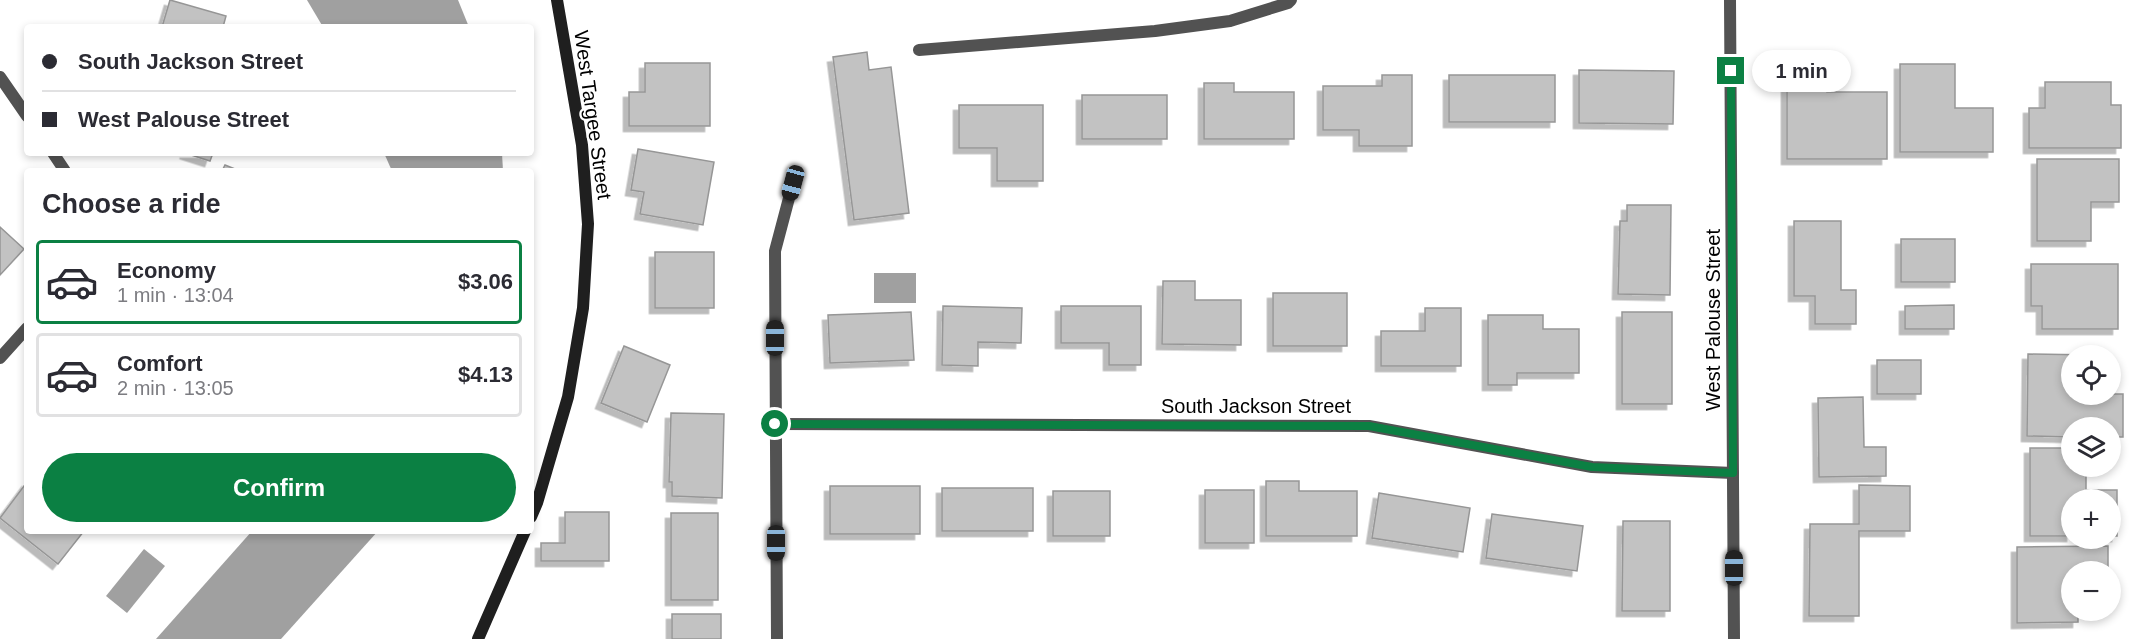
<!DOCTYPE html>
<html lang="en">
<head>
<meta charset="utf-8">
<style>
	:root { --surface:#fff; --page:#f2f2f3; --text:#2b2b33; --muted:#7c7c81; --line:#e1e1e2; --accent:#0b8043 }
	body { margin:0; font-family:Arial,sans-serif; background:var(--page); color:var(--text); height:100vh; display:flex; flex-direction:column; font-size:22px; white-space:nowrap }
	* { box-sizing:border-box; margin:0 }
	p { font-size:20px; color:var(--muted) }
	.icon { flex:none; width:33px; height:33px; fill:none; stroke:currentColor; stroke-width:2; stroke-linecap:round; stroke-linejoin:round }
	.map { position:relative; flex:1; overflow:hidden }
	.details { position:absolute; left:24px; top:168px; width:510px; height:366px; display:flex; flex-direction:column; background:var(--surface); border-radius:6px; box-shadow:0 3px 9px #0003 }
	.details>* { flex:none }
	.top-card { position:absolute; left:24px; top:24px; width:510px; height:132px; border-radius:6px; box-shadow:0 3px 9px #0003; display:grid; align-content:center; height:132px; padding:0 18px; background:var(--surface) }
	.fabs { position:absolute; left:2061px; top:345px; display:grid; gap:12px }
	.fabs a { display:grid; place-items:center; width:60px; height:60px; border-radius:50%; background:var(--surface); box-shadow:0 3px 9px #0003; font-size:30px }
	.end { position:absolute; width:27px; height:27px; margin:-14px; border:8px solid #0b8043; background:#fff; box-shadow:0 0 0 3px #fff }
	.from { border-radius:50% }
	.bubble { position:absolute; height:42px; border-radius:21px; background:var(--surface); box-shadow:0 3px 9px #0003; font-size:20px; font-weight:700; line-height:42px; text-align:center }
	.car { position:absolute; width:18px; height:36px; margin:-18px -9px; border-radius:8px; box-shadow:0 0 4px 2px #0007; background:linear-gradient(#222 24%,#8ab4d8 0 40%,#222 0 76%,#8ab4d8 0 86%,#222 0) }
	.top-card b { display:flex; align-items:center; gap:21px; height:57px; font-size:22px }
	.top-card b+b { border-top:2px solid var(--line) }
	.top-card i { width:15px; height:15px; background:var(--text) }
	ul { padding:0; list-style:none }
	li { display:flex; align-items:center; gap:18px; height:84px; margin:0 12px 9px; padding:0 6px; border:3px solid var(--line); border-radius:6px }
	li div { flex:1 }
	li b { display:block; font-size:22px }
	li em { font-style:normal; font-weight:700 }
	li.selected { border-color:var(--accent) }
	li>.icon { width:54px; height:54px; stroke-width:1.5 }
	h2 { padding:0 18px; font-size:27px; line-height:72px }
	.cta { display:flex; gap:12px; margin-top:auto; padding:12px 18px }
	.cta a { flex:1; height:69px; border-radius:36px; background:var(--accent); color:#fff; font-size:24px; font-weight:700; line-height:69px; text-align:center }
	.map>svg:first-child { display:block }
</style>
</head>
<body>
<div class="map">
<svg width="2140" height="639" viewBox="0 0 2140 639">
	<defs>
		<filter id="shadow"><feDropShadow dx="-5.5" dy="5.5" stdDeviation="0" flood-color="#0004"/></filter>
	</defs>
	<rect width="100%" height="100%" fill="#fff"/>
	<g fill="#a0a0a0">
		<path d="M 307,0 L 458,0 L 469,27 L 323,27 Z"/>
		<path d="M 384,153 L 502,153 L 503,171 L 392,171 Z"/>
		<rect x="874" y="273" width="42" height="30"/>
		<path d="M 252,531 L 378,531 L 281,639 L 156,639 Z"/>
		<path d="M 144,549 L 165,566 L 127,613 L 106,596 Z"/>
	</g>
	<g fill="#c2c2c2" stroke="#969696" stroke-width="1.5" filter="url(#shadow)">
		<path d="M 170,0 L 226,16 L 223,27 L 162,27 Z"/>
		<path d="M 867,52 L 869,70 L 891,67 L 909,213 L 854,220 L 833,57 Z"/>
		<path d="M 645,63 L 710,63 L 710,126 L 629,126 L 629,92 L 645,92 Z"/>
		<path d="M 1900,64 L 1955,64 L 1955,108 L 1993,108 L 1993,152 L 1900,152 Z"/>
		<path d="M 1787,68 L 1827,68 L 1827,92 L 1887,92 L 1887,159 L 1787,159 Z"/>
		<path d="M 1579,70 L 1674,71 L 1673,124 L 1579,123 Z"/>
		<path d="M 1382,75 L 1412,75 L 1412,146 L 1359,146 L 1359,130 L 1323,130 L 1323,86 L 1382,86 Z"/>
		<rect x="1449" y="75" width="106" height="47"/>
		<path d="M 2045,82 L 2111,82 L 2111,105 L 2121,105 L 2121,148 L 2029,148 L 2029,108 L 2045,108 Z"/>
		<path d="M 1204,83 L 1234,83 L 1234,92 L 1294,92 L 1294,139 L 1204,139 Z"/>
		<rect x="1082" y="95" width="85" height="44"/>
		<path d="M 959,105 L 1043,105 L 1043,181 L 997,181 L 997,148 L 959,148 Z"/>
		<path d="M 638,149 L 714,162 L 703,225 L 640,214 L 644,192 L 631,190 Z"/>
		<path d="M 185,153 L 213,153 L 210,161 Z"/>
		<path d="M 2037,159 L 2119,159 L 2119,202 L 2091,202 L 2091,241 L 2037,241 Z"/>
		<path d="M 225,165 L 240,171 L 222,171 Z"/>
		<path d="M 1627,205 L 1671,205 L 1670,295 L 1618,294 L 1620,221 L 1627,221 Z"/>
		<path d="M 1794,221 L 1841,221 L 1841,290 L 1856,290 L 1856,324 L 1815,324 L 1815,296 L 1794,296 Z"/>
		<path d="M 0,227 L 24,249 L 0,275 Z"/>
		<rect x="1901" y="239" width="54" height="43"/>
		<rect x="655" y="252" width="59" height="56"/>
		<path d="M 2031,264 L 2118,264 L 2118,329 L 2042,329 L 2042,306 L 2031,306 Z"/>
		<path d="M 1163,281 L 1195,281 L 1195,300 L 1241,300 L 1241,345 L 1162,344 Z"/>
		<rect x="1273" y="293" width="74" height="53"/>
		<path d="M 1954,305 L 1954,329 L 1905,329 L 1905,306 Z"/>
		<path d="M 943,306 L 1022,308 L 1021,343 L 978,342 L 978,366 L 942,365 Z"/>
		<path d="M 1061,306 L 1141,306 L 1141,365 L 1109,365 L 1109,343 L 1061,343 Z"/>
		<path d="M 1425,308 L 1461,308 L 1461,366 L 1381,366 L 1381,331 L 1425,331 Z"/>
		<path d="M 911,312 L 914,360 L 830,363 L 828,315 Z"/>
		<rect x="1622" y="312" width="50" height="92"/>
		<path d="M 1488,315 L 1543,315 L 1543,329 L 1579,329 L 1579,373 L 1517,373 L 1517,385 L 1488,385 Z"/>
		<path d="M 624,346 L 670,365 L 647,422 L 601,403 Z"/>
		<path d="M 2028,354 L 2093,355 L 2072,356 L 2072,394 L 2123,394 L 2123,437 L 2110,437 L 2110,428 L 2072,428 L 2072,437 L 2027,436 Z"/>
		<rect x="1877" y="360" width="44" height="34"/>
		<path d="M 1863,397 L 1864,447 L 1886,447 L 1886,476 L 1819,477 L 1818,398 Z"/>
		<path d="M 671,413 L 724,414 L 722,498 L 672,496 L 672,482 L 669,482 Z"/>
		<path d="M 2030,448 L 2072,448 L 2072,466 L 2086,466 L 2086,490 L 2117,490 L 2117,536 L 2110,536 L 2110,500 L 2072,500 L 2072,536 L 2030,536 Z"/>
		<path d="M 1266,481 L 1299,481 L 1299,491 L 1357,491 L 1357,536 L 1266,536 Z"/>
		<path d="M 27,482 L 27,531 L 84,531 L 58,564 L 0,518 Z"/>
		<path d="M 1859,485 L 1910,486 L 1910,531 L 1859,531 L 1859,616 L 1809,616 L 1810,524 L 1859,524 Z"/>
		<rect x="830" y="486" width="90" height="48"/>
		<rect x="942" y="488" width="91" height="43"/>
		<rect x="1205" y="490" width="49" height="53"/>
		<rect x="1053" y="491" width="57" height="45"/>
		<path d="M 1379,493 L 1470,508 L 1463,552 L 1372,538 Z"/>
		<path d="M 565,512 L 609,512 L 609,561 L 541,561 L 541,543 L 565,543 Z"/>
		<rect x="671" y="513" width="47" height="87"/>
		<path d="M 1492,514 L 1583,526 L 1577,571 L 1486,558 Z"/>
		<path d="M 1623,521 L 1670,521 L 1670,611 L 1622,611 Z"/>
		<path d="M 2108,546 L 2108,572 L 2072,572 L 2072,610 L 2078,610 L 2078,622 L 2017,623 L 2017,547 Z"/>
		<rect x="672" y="614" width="49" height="25"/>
	</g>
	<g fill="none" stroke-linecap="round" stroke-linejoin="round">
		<path stroke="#525252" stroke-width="12" d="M 919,50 L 1155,31 L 1230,21 L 1288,3 L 1291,0"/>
		<g stroke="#525252" stroke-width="12">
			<path d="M 1730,0 L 1734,639"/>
			<path d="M 0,77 L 27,116"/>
			<path d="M 53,153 L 65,171"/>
			<path d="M 0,358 L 27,328"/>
			<path d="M 775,424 L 1369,426 L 1592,467 L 1733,473"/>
			<path d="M 777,639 L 775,251 L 793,183"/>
		</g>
		<g stroke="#1f1f1f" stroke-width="12">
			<path d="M 531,517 L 537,503 L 568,397 L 583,308 L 588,224 L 582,145 L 557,0"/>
			<path d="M 478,639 L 525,531"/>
		</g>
	</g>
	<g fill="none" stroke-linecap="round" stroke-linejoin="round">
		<path stroke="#0b8043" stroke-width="8" d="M 775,424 L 1369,426 L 1592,467 L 1733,473 L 1731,71"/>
	</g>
	<g text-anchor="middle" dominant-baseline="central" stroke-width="4.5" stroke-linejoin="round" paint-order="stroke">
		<g font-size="20" fill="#000" stroke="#fff">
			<text transform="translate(593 115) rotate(82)">West Targee Street</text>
			<text transform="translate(1713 320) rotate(-90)">West Palouse Street</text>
			<text x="1256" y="406">South Jackson Street</text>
		</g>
	</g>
</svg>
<div class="fabs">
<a><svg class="icon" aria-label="locate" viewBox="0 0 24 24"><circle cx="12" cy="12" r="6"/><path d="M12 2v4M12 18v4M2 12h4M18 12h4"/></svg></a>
<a><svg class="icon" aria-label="layers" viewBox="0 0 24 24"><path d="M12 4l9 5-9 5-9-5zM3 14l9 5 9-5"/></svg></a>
<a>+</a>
<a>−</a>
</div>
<i class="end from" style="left:775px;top:424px"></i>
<i class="end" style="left:1731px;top:71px"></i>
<div class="bubble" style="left:1752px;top:50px;width:99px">1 min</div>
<i class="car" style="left:793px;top:183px;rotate:195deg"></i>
<i class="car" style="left:775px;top:338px;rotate:0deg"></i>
<i class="car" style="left:776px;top:543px;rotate:180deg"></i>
<i class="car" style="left:1734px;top:568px;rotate:0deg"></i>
<div class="top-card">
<b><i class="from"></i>South Jackson Street</b>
<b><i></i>West Palouse Street</b>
</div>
<section class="details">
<h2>Choose a ride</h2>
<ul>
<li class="selected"><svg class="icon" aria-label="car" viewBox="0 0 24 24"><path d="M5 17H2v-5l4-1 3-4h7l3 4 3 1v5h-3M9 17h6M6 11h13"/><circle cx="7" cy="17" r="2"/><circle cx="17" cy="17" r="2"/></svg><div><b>Economy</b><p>1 min · 13:04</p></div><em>$3.06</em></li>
<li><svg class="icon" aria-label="car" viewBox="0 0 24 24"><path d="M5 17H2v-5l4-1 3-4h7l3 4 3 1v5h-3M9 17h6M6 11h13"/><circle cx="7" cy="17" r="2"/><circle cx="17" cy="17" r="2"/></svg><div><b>Comfort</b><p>2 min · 13:05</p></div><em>$4.13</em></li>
</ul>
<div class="cta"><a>Confirm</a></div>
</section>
</div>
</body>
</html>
